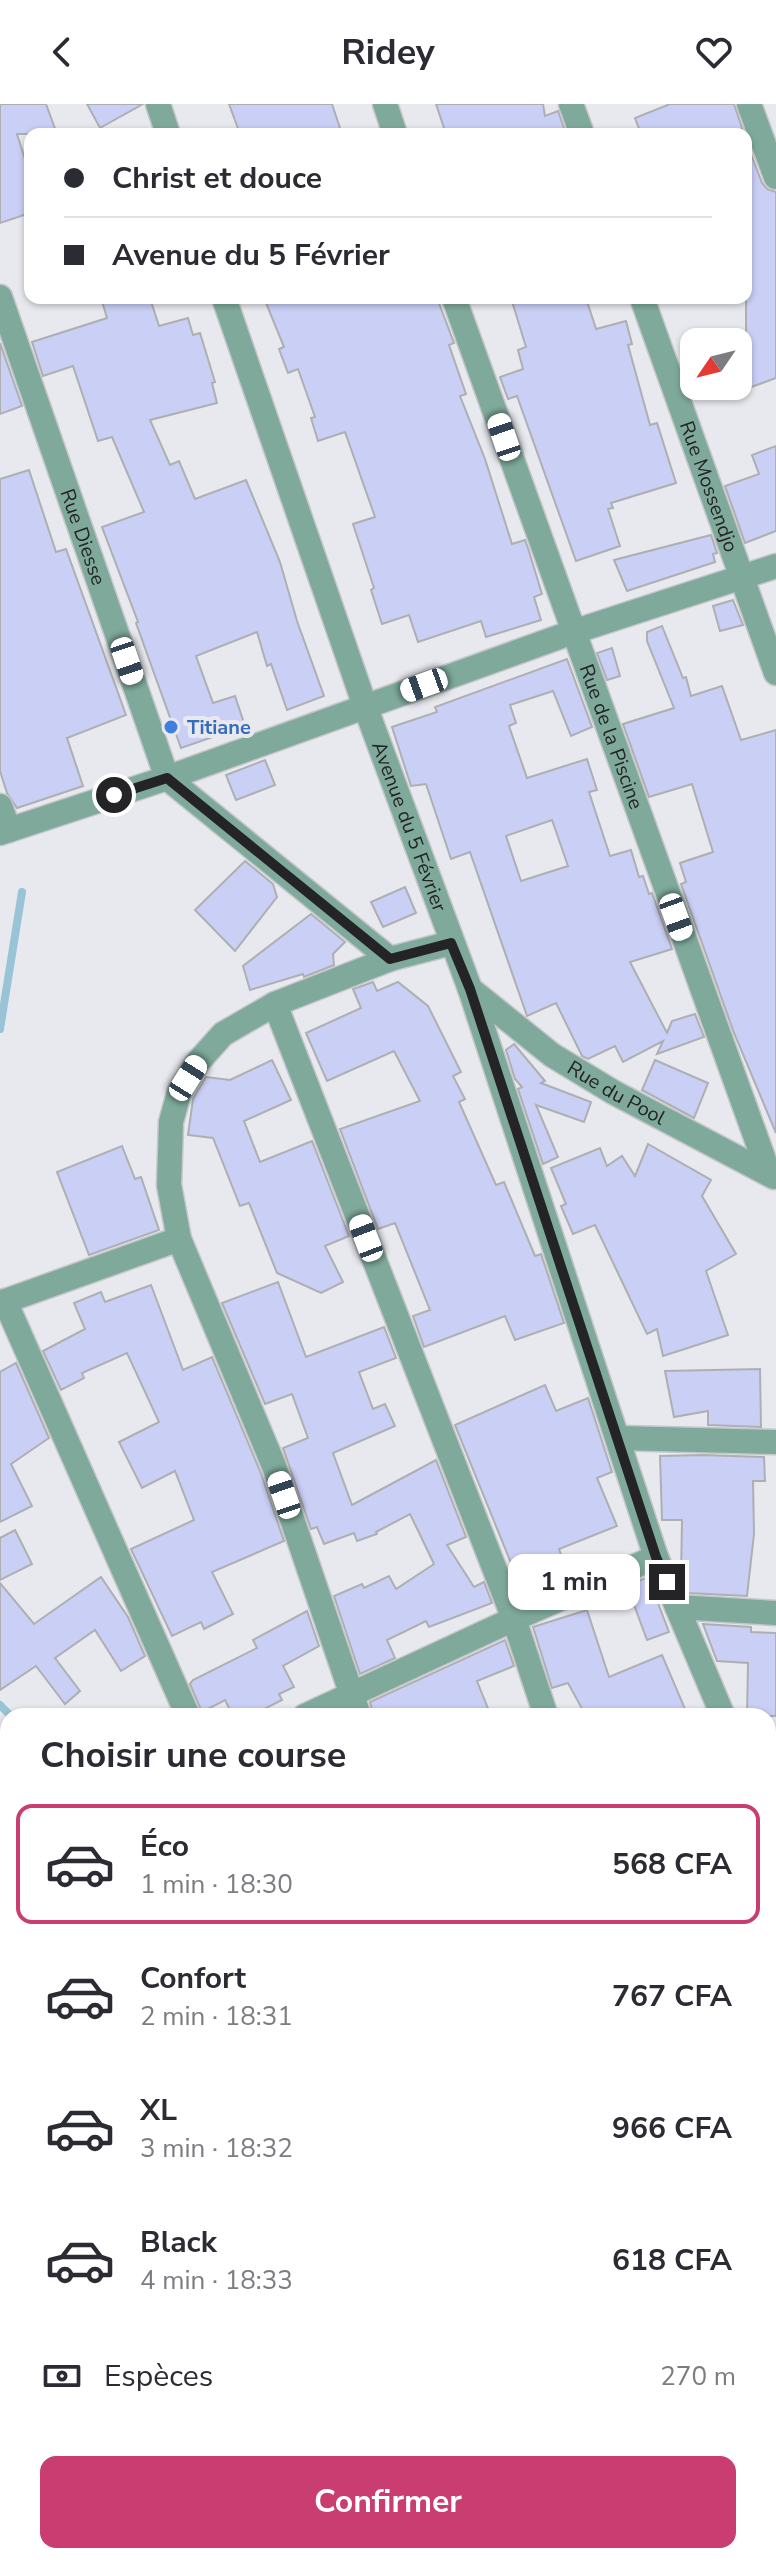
<!DOCTYPE html>
<html lang="fr">
<head>
<meta charset="utf-8">
<style>
	:root { --surface:#fff; --page:#f2f2f3; --text:#2b2b33; --muted:#7c7c81; --line:#e1e1e2; --accent:#c93d70 }
	body { margin:0; font-family:"Nunito Sans",sans-serif; background:var(--page); color:var(--text); height:100vh; display:flex; flex-direction:column; font-size:30px; white-space:nowrap }
	* { box-sizing:border-box; margin:0 }
	p { font-size:26px; color:var(--muted) }
	.icon { flex:none; width:44px; height:44px; fill:none; stroke:currentColor; stroke-width:2; stroke-linecap:round; stroke-linejoin:round }
	.map { position:relative; flex:1; overflow:hidden }
	.drawer { position:absolute; left:0px; top:1604px; width:776px; height:856px; display:flex; flex-direction:column; background:var(--surface); border-radius:24px 24px 0 0; box-shadow:0 2px 6px #0004 }
	.drawer>* { flex:none }
	.hud { position:absolute; left:24px; top:24px; width:728px; height:176px; border-radius:16px; box-shadow:0 2px 6px #0004; display:grid; align-content:center; height:176px; padding:0 40px; background:var(--surface) }
	.needle { width:52px; rotate:235deg }
	.tools { position:absolute; left:680px; top:224px; display:grid; gap:16px }
	.tools a { display:grid; place-items:center; width:72px; height:72px; border-radius:16px; background:var(--surface); box-shadow:0 2px 6px #0004; font-size:40px }
	.end { position:absolute; width:36px; height:36px; margin:-18px; border:10px solid #242426; background:#fff; box-shadow:0 0 0 4px #fff }
	.from { border-radius:50% }
	.bubble { position:absolute; height:56px; border-radius:16px; background:var(--surface); box-shadow:0 2px 6px #0004; font-size:26px; font-weight:700; line-height:56px; text-align:center }
	.car { position:absolute; width:24px; height:48px; margin:-24px -12px; border-radius:10px; box-shadow:0 0 6px 2px #0007; background:linear-gradient(#fff 24%,#345 0 40%,#fff 0 76%,#345 0 86%,#fff 0) }
	.hud b { display:flex; align-items:center; gap:28px; height:76px; font-size:30px }
	.hud b+b { border-top:2px solid var(--line) }
	.hud i { width:20px; height:20px; background:var(--text) }
	ul { padding:0; list-style:none }
	li { display:flex; align-items:center; gap:24px; height:120px; margin:0 16px 12px; padding:0 24px; border:4px solid transparent; border-radius:16px }
	li div { flex:1 }
	li b { display:block; font-size:30px }
	li em { font-style:normal; font-weight:700 }
	li.on { border-color:var(--accent) }
	li>.icon { width:72px; height:72px; stroke-width:1.5 }
	h2 { padding:0 40px; font-size:36px; line-height:96px }
	.pay { display:flex; align-items:center; gap:20px; height:88px; padding:0 40px; font-size:30px }
	.pay p { margin-inline-start:auto }
	.button { display:flex; gap:16px; margin-top:auto; padding:16px 40px }
	.button a { flex:1; height:92px; border-radius:16px; background:var(--accent); color:#fff; font-size:32px; font-weight:700; line-height:92px; text-align:center }
	header { display:flex; justify-content:space-between; align-items:center; height:104px; padding:0 40px; background:var(--surface); font-size:36px; font-weight:700 }
	.map>svg:first-child { display:block }
</style>
</head>
<body>
<header><svg class="icon" aria-label="back" viewBox="0 0 24 24"><path d="M15 5l-7 7 7 7"/></svg>Ridey<svg class="icon" aria-label="heart" viewBox="0 0 24 24"><path d="M12 20l-8-8c-3-5 5-10 8-4 3-6 11-1 8 4z"/></svg></header>
<div class="map">
<svg width="776" height="2460" viewBox="0 0 776 2460">
	<rect width="100%" height="100%" fill="#e8e9ee"/>
	<path fill="#b8d1b1" d="M 768,2312 L 776,2312 L 776,2460 L 550,2460 L 549,2452 L 768,2452 Z"/>
	<g fill="none" stroke-linecap="round" stroke-linejoin="round">
		<g stroke="#99c4d8" stroke-width="8">
			<path d="M 0,925 L 22,788"/>
			<path d="M 0,1601 L 11,1612"/>
		</g>
		<g stroke="#99c4d8" stroke-width="46">
			<path d="M 768,2381 L 776,2379"/>
			<path d="M 554,2452 L 596,2460"/>
			<path d="M 450,2460 L 457,2452"/>
			<path d="M 659,2460 L 665,2452"/>
		</g>
	</g>
	<g fill="#c9cff5" stroke="#aeafb3" stroke-width="2" fill-rule="evenodd">
		<path d="M 0,0 L 46,0 L 57,30 L 17,30 L 30,71 L 30,109 L 0,119 Z"/>
		<path d="M 87,0 L 143,0 L 100,24 Z"/>
		<path d="M 229,0 L 332,0 L 342,30 L 240,30 Z"/>
		<path d="M 436,0 L 543,0 L 545,12 L 558,7 L 566,30 L 446,30 Z"/>
		<path d="M 670,0 L 734,0 L 744,30 L 641,30 L 635,14 Z"/>
		<path d="M 751,50 L 762,79 L 767,85 L 776,88 L 776,274 L 746,285 L 746,52 Z"/>
		<path d="M 101,194 L 150,194 L 159,222 L 188,214 L 193,231 L 200,229 L 215,278 L 212,279 L 217,299 L 150,316 L 170,361 L 179,357 L 195,395 L 246,376 L 280,458 L 297,517 L 324,592 L 287,606 L 271,560 L 267,562 L 257,528 L 196,552 L 213,599 L 235,592 L 245,622 L 181,644 L 136,519 L 138,518 L 102,423 L 144,408 L 112,333 L 98,337 L 73,262 L 43,272 L 32,238 L 107,214 Z"/>
		<path d="M 264,194 L 437,194 L 454,239 L 449,241 L 466,290 L 460,292 L 485,355 L 512,440 L 525,436 L 528,444 L 542,490 L 534,493 L 541,516 L 486,533 L 481,517 L 418,538 L 409,511 L 382,520 L 371,486 L 374,484 L 353,420 L 375,413 L 345,328 L 318,337 L 311,314 L 315,313 L 298,265 L 288,269 L 279,245 L 284,243 Z"/>
		<path d="M 511,194 L 586,194 L 596,225 L 626,217 L 632,240 L 628,241 L 650,321 L 657,319 L 676,379 L 611,399 L 613,404 L 608,405 L 620,442 L 576,457 L 517,292 L 508,295 L 500,273 L 523,265 L 518,246 L 526,243 Z"/>
		<path d="M 0,239 L 22,302 L 0,310 Z"/>
		<path d="M 776,342 L 776,427 L 745,439 L 725,382 L 759,370 L 752,351 Z"/>
		<path d="M 29,366 L 56,448 L 66,445 L 126,611 L 67,634 L 83,682 L 17,704 L 7,689 L 0,667 L 0,375 Z"/>
		<path d="M 711,431 L 717,449 L 713,450 L 715,458 L 627,487 L 614,456 Z"/>
		<path d="M 733,496 L 743,521 L 720,527 L 713,502 Z"/>
		<path d="M 662,522 L 683,574 L 686,573 L 691,592 L 722,582 L 741,636 L 776,626 L 776,1029 L 734,929 L 681,780 L 686,778 L 680,759 L 713,748 L 692,680 L 649,693 L 623,620 L 674,604 L 647,537 L 647,528 Z"/>
		<path d="M 612,544 L 620,572 L 607,576 L 597,549 Z"/>
		<path d="M 567,555 L 592,623 L 571,632 L 553,587 L 510,601 L 516,619 L 509,622 L 527,674 L 587,655 L 597,686 L 589,688 L 610,752 L 631,746 L 639,773 L 643,772 L 649,790 L 652,789 L 672,845 L 630,858 L 667,929 L 672,917 L 695,910 L 704,933 L 657,950 L 663,937 L 623,958 L 615,942 L 588,955 L 582,952 L 556,899 L 527,912 L 470,748 L 451,755 L 426,680 L 411,682 L 392,623 L 437,608 L 435,603 ZM 552,716 L 568,762 L 521,777 L 506,732 Z"/>
		<path d="M 265,656 L 275,681 L 236,696 L 226,671 Z"/>
		<path d="M 245,757 L 273,780 L 277,793 L 235,847 L 195,806 Z"/>
		<path d="M 405,783 L 416,809 L 383,823 L 371,798 Z"/>
		<path d="M 311,810 L 345,838 L 333,850 L 334,861 L 304,873 L 303,870 L 250,886 L 243,862 Z"/>
		<path d="M 373,878 L 377,887 L 398,878 L 428,902 L 461,968 L 453,972 L 465,995 L 459,998 L 496,1081 L 504,1078 L 535,1152 L 541,1150 L 564,1219 L 515,1236 L 505,1212 L 424,1243 L 413,1212 L 430,1206 L 395,1119 L 378,1125 L 340,1025 L 420,997 L 394,947 L 327,977 L 306,929 L 361,904 L 353,885 Z"/>
		<path d="M 514,940 L 545,977 L 541,979 L 591,998 L 584,1018 L 536,1001 L 558,1053 L 543,1060 L 518,985 L 522,983 L 515,975 L 506,946 Z"/>
		<path d="M 272,956 L 291,996 L 244,1017 L 260,1058 L 312,1037 L 349,1132 L 325,1142 L 343,1178 L 321,1189 L 277,1169 L 249,1099 L 240,1102 L 213,1034 L 188,1031 L 193,995 L 206,973 L 230,976 Z"/>
		<path d="M 655,956 L 708,979 L 694,1014 L 642,986 Z"/>
		<path d="M 648,1040 L 711,1076 L 702,1092 L 736,1150 L 706,1167 L 728,1231 L 663,1252 L 657,1225 L 647,1230 L 595,1121 L 573,1130 L 561,1102 L 566,1100 L 551,1064 L 600,1044 L 607,1062 L 622,1052 L 635,1072 Z"/>
		<path d="M 122,1042 L 135,1075 L 141,1073 L 159,1126 L 89,1151 L 57,1068 Z"/>
		<path d="M 278,1178 L 306,1253 L 384,1223 L 396,1254 L 359,1268 L 373,1305 L 385,1300 L 395,1322 L 333,1349 L 352,1401 L 436,1356 L 466,1433 L 447,1441 L 474,1483 L 484,1478 L 492,1499 L 429,1523 L 426,1517 L 387,1536 L 395,1554 L 360,1570 L 334,1492 L 362,1480 L 364,1484 L 389,1472 L 396,1485 L 434,1460 L 410,1410 L 376,1428 L 377,1430 L 357,1437 L 354,1429 L 324,1440 L 317,1423 L 311,1425 L 283,1344 L 308,1334 L 292,1290 L 265,1300 L 222,1199 Z"/>
		<path d="M 151,1181 L 183,1266 L 212,1253 L 260,1367 L 284,1437 L 212,1468 L 233,1510 L 204,1525 L 201,1518 L 172,1532 L 131,1445 L 194,1416 L 175,1367 L 142,1384 L 119,1338 L 159,1318 L 127,1249 L 82,1269 L 84,1274 L 61,1286 L 43,1247 L 85,1225 L 74,1199 L 101,1188 L 105,1198 Z"/>
		<path d="M 16,1259 L 49,1334 L 11,1360 L 32,1402 L 0,1418 L 0,1268 Z"/>
		<path d="M 760,1265 L 761,1323 L 708,1321 L 708,1307 L 674,1313 L 665,1267 Z"/>
		<path d="M 545,1281 L 556,1307 L 588,1294 L 612,1368 L 597,1374 L 617,1422 L 559,1445 L 568,1470 L 520,1488 L 511,1465 L 513,1464 L 455,1321 Z"/>
		<path d="M 703,1351 L 764,1353 L 765,1377 L 753,1377 L 754,1430 L 747,1492 L 687,1489 L 681,1473 L 682,1416 L 662,1416 L 660,1352 Z"/>
		<path d="M 15,1426 L 32,1460 L 0,1476 L 0,1434 Z"/>
		<path d="M 101,1473 L 128,1513 L 145,1552 L 121,1567 L 95,1526 L 55,1554 L 80,1587 L 65,1600 L 36,1562 L 0,1586 L 0,1479 L 34,1520 Z"/>
		<path d="M 648,1473 L 669,1528 L 647,1536 L 627,1482 Z"/>
		<path d="M 587,1506 L 609,1573 L 662,1551 L 688,1612 L 586,1612 L 568,1579 L 552,1584 L 533,1523 Z"/>
		<path d="M 307,1507 L 319,1542 L 283,1562 L 294,1583 L 279,1590 L 282,1596 L 250,1612 L 233,1612 L 225,1596 L 202,1608 L 190,1580 L 193,1576 L 257,1544 L 253,1536 Z"/>
		<path d="M 703,1520 L 751,1523 L 751,1528 L 776,1529 L 776,1612 L 747,1612 L 748,1559 L 717,1557 Z"/>
		<path d="M 505,1536 L 514,1562 L 477,1577 L 491,1612 L 374,1612 L 370,1598 Z"/>
	</g>
	<g fill="none" stroke-linecap="round" stroke-linejoin="round">
		<defs>
			<g id="minor">
				<path d="M 158,0 L 168,30"/>
				<path d="M 385,0 L 395,30"/>
				<path d="M 571,0 L 582,30"/>
				<path d="M 749,0 L 776,73"/>
				<path id="s1" d="M 0,193 L 167,674 L 390,855"/>
				<path id="s2" d="M 224,194 L 365,602 L 470,885 L 656,1453 L 723,1612"/>
				<path id="s3" d="M 454,194 L 769,1070"/>
				<path id="s4" d="M 642,194 L 776,569"/>
				<path d="M 0,702 L 9,726"/>
				<path d="M 0,729 L 167,674 L 573,528 L 776,462"/>
				<path id="s5" d="M 470,885 L 552,951 L 613,988 L 774,1073"/>
				<path d="M 275,900 L 514,1515 L 546,1612"/>
				<path d="M 5,1197 L 188,1612"/>
				<path d="M 0,1199 L 179,1135"/>
				<path d="M 619,1334 L 776,1338"/>
				<path d="M 677,1503 L 776,1509"/>
				<path d="M 305,1612 L 514,1515 L 656,1453"/>
				<path d="M 359,1612 L 274,1362 L 179,1135 L 169,1081 L 171,1018 L 179,989 L 197,959 L 223,930 L 275,900 L 390,855 L 451,839"/>
				<path d="M 768,1676 L 776,1676"/>
				<path d="M 768,1851 L 776,1851"/>
				<path d="M 0,1924 L 8,1926"/>
				<path d="M 768,2008 L 776,2008"/>
				<path d="M 768,2200 L 776,2201"/>
			</g>
		</defs>
		<use href="#minor" stroke="#c5c6ca" stroke-width="27"/>
		<use href="#minor" stroke="#7faa9b" stroke-width="24"/>
	</g>
	<g fill="none" stroke-linecap="round" stroke-linejoin="round">
		<path stroke="#242426" stroke-width="10" d="M 114,691 L 167,674 L 390,855 L 451,839 L 470,885 L 656,1453 L 667,1478"/>
	</g>
	<circle fill="#3f7fe0" stroke="#e8e9ee" stroke-width="3" cx="171" cy="623" r="8"/>
	<g text-anchor="middle" dominant-baseline="central" stroke-width="8" stroke-linejoin="round" paint-order="stroke">
		<g font-size="20" fill="#242426" stroke="#e8e9ee">
			<text stroke="none"><textPath href="#s4" startOffset="200">Rue Mossendjo</textPath></text>
			<text stroke="none"><textPath href="#s1" startOffset="254">Rue Diesse</textPath></text>
			<text stroke="none"><textPath href="#s3" startOffset="466">Rue de la Piscine</textPath></text>
			<text stroke="none"><textPath href="#s2" startOffset="560">Avenue du 5 Février</textPath></text>
			<text stroke="none"><textPath href="#s5" startOffset="180">Rue du Pool</textPath></text>
		</g>
		<g font-size="20" font-weight="bold" fill="#366cbe" stroke="#e8e9ee" text-anchor="start">
			<text x="187" y="623">Titiane</text>
		</g>
	</g>
</svg>
<div class="tools">
<a><svg class="needle" viewBox="-14 -14 28 28"><path d="M0-13l5 13h-10z" fill="#e53935"/><path d="M0 13l5-13h-10z" fill="#7c7c81"/></svg></a>
</div>
<i class="end from" style="left:114px;top:691px"></i>
<i class="end" style="left:667px;top:1478px"></i>
<div class="bubble" style="left:508px;top:1450px;width:132px">1 min</div>
<i class="car" style="left:504px;top:333px;rotate:341deg"></i>
<i class="car" style="left:127px;top:557px;rotate:161deg"></i>
<i class="car" style="left:424px;top:581px;rotate:250deg"></i>
<i class="car" style="left:676px;top:813px;rotate:160deg"></i>
<i class="car" style="left:188px;top:974px;rotate:32deg"></i>
<i class="car" style="left:366px;top:1134px;rotate:339deg"></i>
<i class="car" style="left:284px;top:1391px;rotate:341deg"></i>
<div class="hud">
<b><i class="from"></i>Christ et douce</b>
<b><i></i>Avenue du 5 Février</b>
</div>
<section class="drawer">
<h2>Choisir une course</h2>
<ul>
<li class="on"><svg class="icon" aria-label="car" viewBox="0 0 24 24"><path d="M5 17H2v-5l4-1 3-4h7l3 4 3 1v5h-3M9 17h6M6 11h13"/><circle cx="7" cy="17" r="2"/><circle cx="17" cy="17" r="2"/></svg><div><b>Éco</b><p>1 min · 18:30</p></div><em>568 CFA</em></li>
<li><svg class="icon" aria-label="car" viewBox="0 0 24 24"><path d="M5 17H2v-5l4-1 3-4h7l3 4 3 1v5h-3M9 17h6M6 11h13"/><circle cx="7" cy="17" r="2"/><circle cx="17" cy="17" r="2"/></svg><div><b>Confort</b><p>2 min · 18:31</p></div><em>767 CFA</em></li>
<li><svg class="icon" aria-label="car" viewBox="0 0 24 24"><path d="M5 17H2v-5l4-1 3-4h7l3 4 3 1v5h-3M9 17h6M6 11h13"/><circle cx="7" cy="17" r="2"/><circle cx="17" cy="17" r="2"/></svg><div><b>XL</b><p>3 min · 18:32</p></div><em>966 CFA</em></li>
<li><svg class="icon" aria-label="car" viewBox="0 0 24 24"><path d="M5 17H2v-5l4-1 3-4h7l3 4 3 1v5h-3M9 17h6M6 11h13"/><circle cx="7" cy="17" r="2"/><circle cx="17" cy="17" r="2"/></svg><div><b>Black</b><p>4 min · 18:33</p></div><em>618 CFA</em></li>
</ul>
<div class="pay"><svg class="icon" aria-label="cash" viewBox="0 0 24 24"><path d="M3 7h18v10H3z"/><circle cx="12" cy="12" r="2"/></svg>Espèces<p>270 m</p></div>
<div class="button"><a>Confirmer</a></div>
</section>
</div>
</body>
</html>
